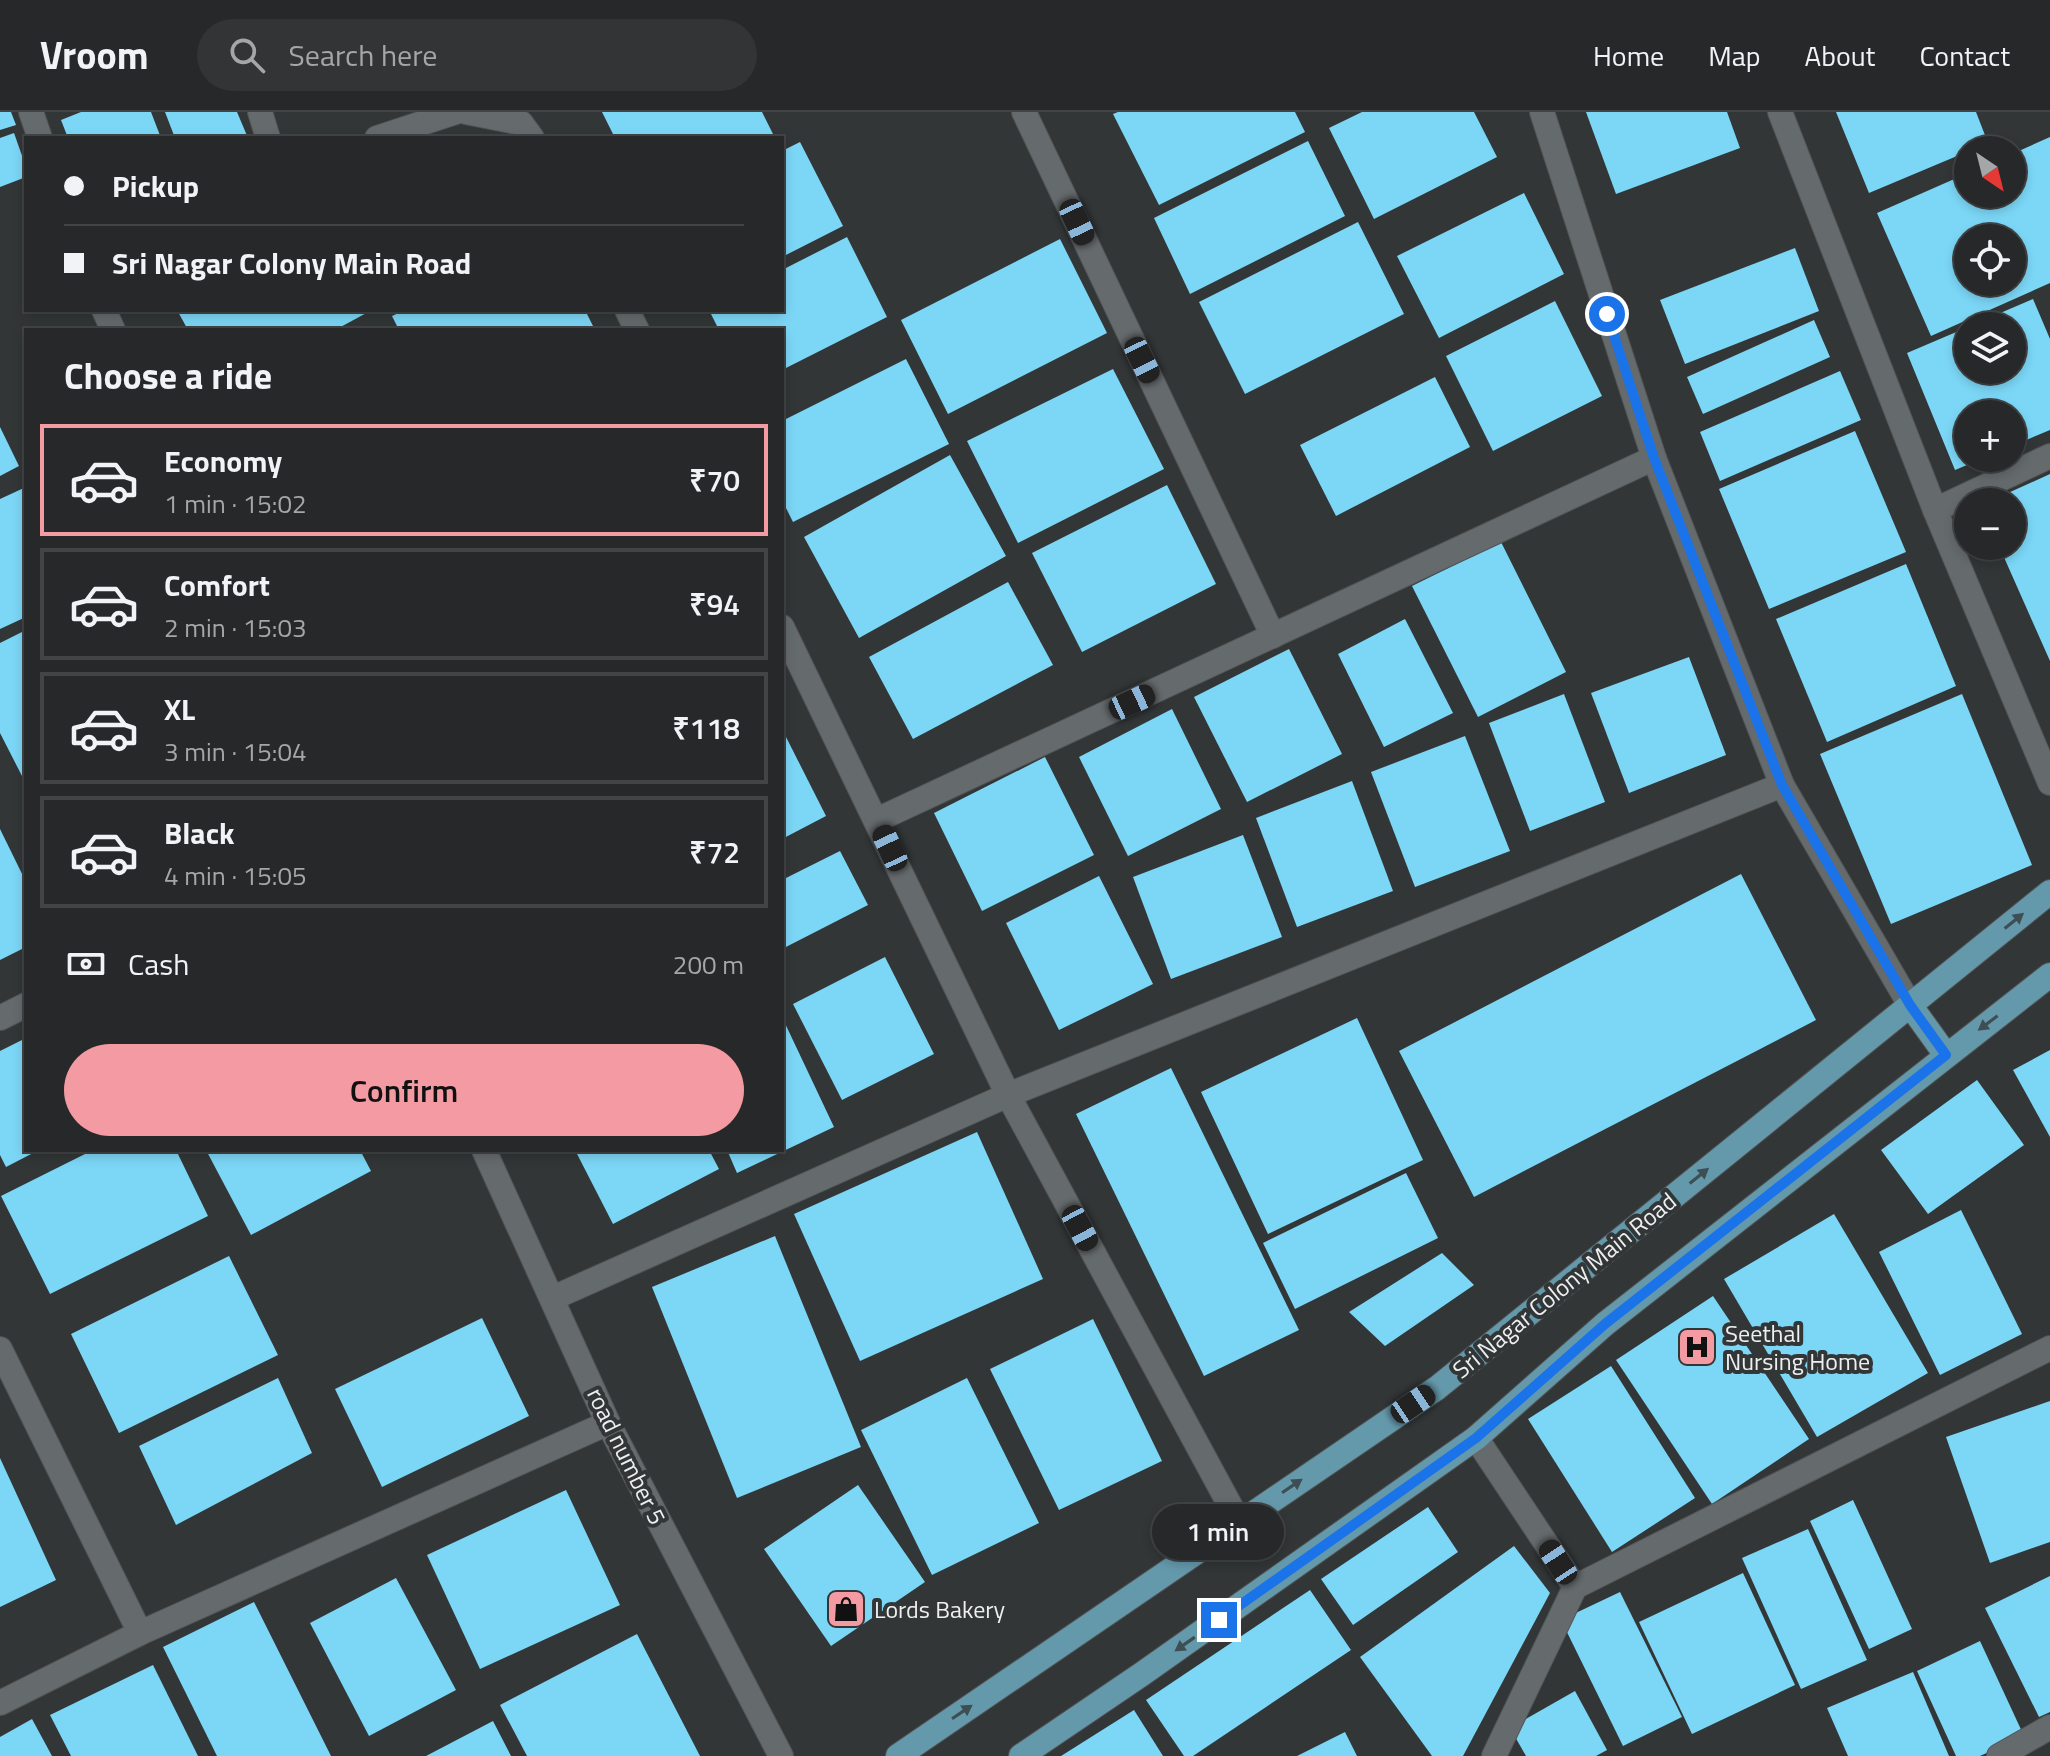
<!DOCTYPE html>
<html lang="en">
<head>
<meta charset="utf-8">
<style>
	:root { --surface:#262829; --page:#323435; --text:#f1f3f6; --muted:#a4a6a8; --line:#424446; --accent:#f49aa2 }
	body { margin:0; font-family:"Titillium Web",sans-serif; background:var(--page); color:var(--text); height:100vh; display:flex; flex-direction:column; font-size:30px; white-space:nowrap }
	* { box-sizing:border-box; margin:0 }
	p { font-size:26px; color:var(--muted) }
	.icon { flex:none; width:44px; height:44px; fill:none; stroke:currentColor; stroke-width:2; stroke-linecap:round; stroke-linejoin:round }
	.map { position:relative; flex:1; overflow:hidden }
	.drawer { position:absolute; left:24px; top:216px; width:760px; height:824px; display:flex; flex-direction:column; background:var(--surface); border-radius:0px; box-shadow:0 4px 12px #0003,0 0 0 2px var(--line) }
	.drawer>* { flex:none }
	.hud { position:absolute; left:24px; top:24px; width:760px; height:176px; border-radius:0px; box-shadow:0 4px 12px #0003,0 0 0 2px var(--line); display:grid; align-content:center; height:176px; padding:0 40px; background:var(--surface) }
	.needle { width:52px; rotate:145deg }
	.controls { position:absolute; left:1954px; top:24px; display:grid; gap:16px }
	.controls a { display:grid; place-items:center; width:72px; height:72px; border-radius:50%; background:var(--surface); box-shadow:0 4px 12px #0003,0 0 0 2px var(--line); font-size:40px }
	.end { position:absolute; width:36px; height:36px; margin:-18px; border:10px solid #1a73e8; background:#fff; box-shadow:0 0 0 4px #fff }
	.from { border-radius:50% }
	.bubble { position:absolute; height:56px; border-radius:28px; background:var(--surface); box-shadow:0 4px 12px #0003,0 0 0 2px var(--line); font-size:26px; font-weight:600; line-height:56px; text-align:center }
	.car { position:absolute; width:24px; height:48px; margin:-24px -12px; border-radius:10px; box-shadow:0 0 6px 2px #0007; background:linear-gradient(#222 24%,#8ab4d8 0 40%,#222 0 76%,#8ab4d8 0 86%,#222 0) }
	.hud b { display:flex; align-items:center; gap:28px; height:76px; font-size:30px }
	.hud b+b { border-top:2px solid var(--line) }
	.hud i { width:20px; height:20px; background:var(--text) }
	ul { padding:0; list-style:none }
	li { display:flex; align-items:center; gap:24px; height:112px; margin:0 16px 12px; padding:0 24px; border:4px solid var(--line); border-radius:0px }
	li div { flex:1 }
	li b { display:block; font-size:30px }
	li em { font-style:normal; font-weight:600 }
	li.current { border-color:var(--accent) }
	li>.icon { width:72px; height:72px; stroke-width:1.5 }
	h2 { padding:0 40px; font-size:36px; line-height:96px }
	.pay { display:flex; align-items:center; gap:20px; height:88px; padding:0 40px; font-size:30px }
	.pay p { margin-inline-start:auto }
	.action { display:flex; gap:16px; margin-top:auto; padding:16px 40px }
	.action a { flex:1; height:92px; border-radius:48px; background:var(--accent); color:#111; font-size:32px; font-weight:600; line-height:92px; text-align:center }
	header { display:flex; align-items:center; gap:48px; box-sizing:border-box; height:112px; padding:0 40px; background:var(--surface); border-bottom:2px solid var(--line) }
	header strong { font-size:38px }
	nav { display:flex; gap:44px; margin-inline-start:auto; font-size:28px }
	.search { width:560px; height:72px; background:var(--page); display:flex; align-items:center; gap:20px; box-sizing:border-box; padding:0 28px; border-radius:44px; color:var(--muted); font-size:30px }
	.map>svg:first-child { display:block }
</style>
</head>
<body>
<header>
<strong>Vroom</strong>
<div class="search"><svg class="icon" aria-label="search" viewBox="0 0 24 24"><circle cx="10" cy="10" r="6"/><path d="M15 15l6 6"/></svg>Search here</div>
<nav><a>Home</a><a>Map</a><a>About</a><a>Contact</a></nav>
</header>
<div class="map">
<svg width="2050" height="1644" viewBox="0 0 2050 1644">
	<rect width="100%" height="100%" fill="#323637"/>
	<g fill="#7cd7f7" fill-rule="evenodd">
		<path d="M 0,0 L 11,0 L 16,13 L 0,18 Z"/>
		<path d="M 81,0 L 151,0 L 161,26 L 68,26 L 61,8 Z"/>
		<path d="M 165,0 L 237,0 L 248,26 L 175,26 Z"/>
		<path d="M 602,0 L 762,0 L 773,22 L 766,26 L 615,26 Z"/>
		<path d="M 1118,0 L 1295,0 L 1305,20 L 1159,93 L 1113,2 Z"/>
		<path d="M 1362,0 L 1474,0 L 1497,45 L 1374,107 L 1329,16 Z"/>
		<path d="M 1586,0 L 1727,0 L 1740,36 L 1616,82 Z"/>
		<path d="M 1836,0 L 1976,0 L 1988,31 L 1869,81 Z"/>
		<path d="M 14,21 L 26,55 L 26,65 L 0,75 L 0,26 Z"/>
		<path d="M 2050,25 L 2050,171 L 1931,224 L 1877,101 L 1968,61 L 1968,82 L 2012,82 L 2012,42 ZM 1968,126 L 2012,126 L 2012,170 L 1968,170 Z"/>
		<path d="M 1308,29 L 1345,104 L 1190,182 L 1154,106 Z"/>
		<path d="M 800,30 L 843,114 L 782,145 L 782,39 Z"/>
		<path d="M 1524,81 L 1564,162 L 1439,226 L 1397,144 Z"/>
		<path d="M 1358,110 L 1404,202 L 1245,282 L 1199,190 Z"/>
		<path d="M 847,125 L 887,205 L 782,258 L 782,218 L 719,218 L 709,198 L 782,198 L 782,158 Z"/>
		<path d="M 1060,127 L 1107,221 L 948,302 L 901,208 Z"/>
		<path d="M 1795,136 L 1819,199 L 1685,252 L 1660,188 Z"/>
		<path d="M 2033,187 L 2050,227 L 2050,318 L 2012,334 L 2012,302 L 1968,302 L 1968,346 L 1984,346 L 1955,358 L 1907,241 L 1968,215 L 1968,258 L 2012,258 L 2012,214 L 1970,214 Z"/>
		<path d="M 1555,189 L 1602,284 L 1493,339 L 1446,244 Z"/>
		<path d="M 177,198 L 372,198 L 335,218 L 188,218 Z"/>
		<path d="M 405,198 L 585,198 L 595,218 L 399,218 L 392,204 Z"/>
		<path d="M 1814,208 L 1830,245 L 1703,302 L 1687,265 Z"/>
		<path d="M 906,247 L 949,332 L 793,410 L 782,388 L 782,309 Z"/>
		<path d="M 1113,257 L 1164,357 L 1018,431 L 967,329 Z"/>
		<path d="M 1840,259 L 1861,308 L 1720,369 L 1700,320 Z"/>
		<path d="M 1435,265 L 1470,335 L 1336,404 L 1300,333 Z"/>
		<path d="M 0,315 L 19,354 L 0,364 Z"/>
		<path d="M 1855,319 L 1906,440 L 1769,497 L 1719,377 Z"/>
		<path d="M 950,343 L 1006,444 L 859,526 L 804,425 Z"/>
		<path d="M 2050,362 L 2050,549 L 1999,434 L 2012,434 L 2012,390 L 1988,390 Z"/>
		<path d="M 1167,373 L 1216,472 L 1082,540 L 1032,441 Z"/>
		<path d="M 26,375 L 26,505 L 0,517 L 0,387 Z"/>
		<path d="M 1501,430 L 1566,560 L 1478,605 L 1412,474 Z"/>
		<path d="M 1906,452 L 1956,574 L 1827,630 L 1776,507 Z"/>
		<path d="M 1008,470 L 1053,553 L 913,627 L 869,545 Z"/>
		<path d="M 1405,507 L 1453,601 L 1384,635 L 1338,542 Z"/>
		<path d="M 26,518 L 26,662 L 22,664 L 0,621 L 0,531 Z"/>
		<path d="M 1289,537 L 1342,642 L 1247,690 L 1194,585 Z"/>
		<path d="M 1689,545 L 1726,643 L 1629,681 L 1591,581 Z"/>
		<path d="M 1564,582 L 1605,690 L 1530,719 L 1489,611 Z"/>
		<path d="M 1962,582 L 2032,753 L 1891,812 L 1820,642 Z"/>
		<path d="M 1172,597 L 1221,697 L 1128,744 L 1079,645 Z"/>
		<path d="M 784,621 L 826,704 L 782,727 L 782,622 Z"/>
		<path d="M 1465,624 L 1510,739 L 1415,775 L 1371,660 Z"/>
		<path d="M 1045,645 L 1094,743 L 982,799 L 934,701 Z"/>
		<path d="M 1352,669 L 1393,779 L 1297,815 L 1256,706 Z"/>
		<path d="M 0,717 L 26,770 L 26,835 L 0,848 Z"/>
		<path d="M 1243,723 L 1282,825 L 1171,867 L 1133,765 Z"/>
		<path d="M 840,739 L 868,793 L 782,837 L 782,768 Z"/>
		<path d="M 1741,762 L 1816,908 L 1474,1085 L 1399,939 Z"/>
		<path d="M 1099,764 L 1153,872 L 1059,918 L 1006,811 Z"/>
		<path d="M 885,845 L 934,942 L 842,988 L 793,892 Z"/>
		<path d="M 782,905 L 834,1015 L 737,1061 L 727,1038 L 782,1038 Z"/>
		<path d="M 1357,906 L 1423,1048 L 1268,1122 L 1201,980 Z"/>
		<path d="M 26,926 L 26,1038 L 39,1038 L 6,1055 L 0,1043 L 0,939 Z"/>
		<path d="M 2050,938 L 2050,1025 L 2013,958 Z"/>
		<path d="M 1171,956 L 1299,1218 L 1204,1264 L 1076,1002 Z"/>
		<path d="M 1977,968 L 2024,1033 L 1928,1102 L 1881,1038 Z"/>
		<path d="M 977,1020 L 1043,1167 L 860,1249 L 794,1102 Z"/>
		<path d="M 93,1038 L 176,1038 L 208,1104 L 50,1182 L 1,1084 Z"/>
		<path d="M 206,1038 L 360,1038 L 371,1059 L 251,1123 Z"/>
		<path d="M 575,1038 L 709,1038 L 719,1057 L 613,1112 Z"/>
		<path d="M 1406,1061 L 1438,1126 L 1295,1197 L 1263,1131 Z"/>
		<path d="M 1961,1098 L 2022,1222 L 1940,1263 L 1879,1140 Z"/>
		<path d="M 1834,1102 L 1928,1261 L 1817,1325 L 1724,1167 Z"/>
		<path d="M 775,1124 L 861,1335 L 737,1386 L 652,1175 Z"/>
		<path d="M 1442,1141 L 1474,1173 L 1385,1234 L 1349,1200 Z"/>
		<path d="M 229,1144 L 278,1243 L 119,1321 L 71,1222 Z"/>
		<path d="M 1713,1184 L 1809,1327 L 1712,1392 L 1616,1248 Z"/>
		<path d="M 482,1206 L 529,1304 L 382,1375 L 335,1277 Z"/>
		<path d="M 1093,1207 L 1162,1349 L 1059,1398 L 990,1257 Z"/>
		<path d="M 1611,1254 L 1695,1386 L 1612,1440 L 1528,1307 Z"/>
		<path d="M 278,1266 L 312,1341 L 176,1413 L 139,1334 Z"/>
		<path d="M 967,1266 L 1039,1411 L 932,1463 L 861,1318 Z"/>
		<path d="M 2050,1289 L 2050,1430 L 1990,1451 L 1946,1325 Z"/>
		<path d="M 0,1346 L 56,1468 L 0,1495 Z"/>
		<path d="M 858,1373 L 925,1470 L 831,1534 L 764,1437 Z"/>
		<path d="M 566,1378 L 620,1493 L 480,1557 L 427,1443 Z"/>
		<path d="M 1853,1388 L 1912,1517 L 1869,1537 L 1810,1409 Z"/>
		<path d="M 1428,1395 L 1458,1440 L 1353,1513 L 1321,1467 Z"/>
		<path d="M 1808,1417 L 1867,1548 L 1801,1577 L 1742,1446 Z"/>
		<path d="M 1514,1434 L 1550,1481 L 1463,1644 L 1432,1644 L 1360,1545 Z"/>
		<path d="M 1743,1461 L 1795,1573 L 1692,1622 L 1639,1510 Z"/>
		<path d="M 2050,1464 L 2050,1600 L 2039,1605 L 1985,1496 Z"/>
		<path d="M 396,1466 L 456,1578 L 369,1624 L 310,1511 Z"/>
		<path d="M 1310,1478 L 1351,1538 L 1193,1644 L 1184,1644 L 1146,1588 Z"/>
		<path d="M 1620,1480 L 1682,1605 L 1623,1634 L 1561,1508 Z"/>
		<path d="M 254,1490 L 331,1644 L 217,1644 L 163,1535 Z"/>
		<path d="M 637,1522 L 700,1644 L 527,1644 L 500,1593 Z"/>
		<path d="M 1980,1529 L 2024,1624 L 1980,1644 L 1956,1644 L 1917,1559 Z"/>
		<path d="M 153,1553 L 198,1644 L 71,1644 L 50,1603 Z"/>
		<path d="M 1913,1560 L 1949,1644 L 1848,1644 L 1827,1596 Z"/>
		<path d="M 1575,1579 L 1607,1638 L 1596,1644 L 1526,1644 L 1510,1616 Z"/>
		<path d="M 1134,1598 L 1163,1644 L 1061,1644 Z"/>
		<path d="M 32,1607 L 52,1644 L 0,1644 L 0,1625 Z"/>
		<path d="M 493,1609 L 511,1644 L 426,1644 Z"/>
		<path d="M 1345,1620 L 1357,1644 L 1297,1644 Z"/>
	</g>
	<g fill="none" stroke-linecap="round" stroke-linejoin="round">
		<defs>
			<g id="minor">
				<path d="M 31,0 L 40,26"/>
				<path d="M 260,0 L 268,26"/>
				<path d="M 466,0 L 521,11 L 532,26"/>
				<path d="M 1024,0 L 1273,524"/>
				<path d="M 1542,0 L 1654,346 L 1782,673 L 1910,893"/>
				<path d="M 1780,0 L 1935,398 L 2050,671"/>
				<path d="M 377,26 L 456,0"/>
				<path d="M 104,198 L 113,218"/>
				<path d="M 627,198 L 637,218"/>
				<path d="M 1935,398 L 2050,344"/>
				<path d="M 782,515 L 1008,983 L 1239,1410"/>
				<path d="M 877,708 L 1654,346"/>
				<path d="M 0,906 L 26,893"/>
				<path d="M 484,1038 L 608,1311 L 781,1644"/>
				<path d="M 553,1186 L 1008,983 L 1782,673"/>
				<path d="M 0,1237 L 140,1521"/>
				<path d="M 1476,1326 L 1575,1475"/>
				<path d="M 0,1591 L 140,1521 L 608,1311"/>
				<path d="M 1494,1644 L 1575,1475 L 2050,1236"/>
				<path d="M 1999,1644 L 2050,1615"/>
			</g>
			<g id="major">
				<path d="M 1910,893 L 1946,943"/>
				<path d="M 898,1644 L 1437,1276 L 2050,780"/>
				<path d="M 1021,1644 L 1142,1562 L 1476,1326 L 1605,1212 L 2050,863"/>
			</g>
		</defs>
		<use href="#minor" stroke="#515455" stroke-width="26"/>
		<use href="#major" stroke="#515455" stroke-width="26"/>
		<use href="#minor" stroke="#656a6c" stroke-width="24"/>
		<use href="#major" stroke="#6499ac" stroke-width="24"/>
	</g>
	<defs><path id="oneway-solid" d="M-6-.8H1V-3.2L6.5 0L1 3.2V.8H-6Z" transform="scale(2)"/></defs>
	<g fill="#3e4f54">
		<use href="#oneway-solid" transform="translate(2014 809) rotate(-39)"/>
		<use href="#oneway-solid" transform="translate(1988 911) rotate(143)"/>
		<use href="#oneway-solid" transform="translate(1699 1064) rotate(-39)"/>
		<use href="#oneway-solid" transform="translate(1292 1374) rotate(-34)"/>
		<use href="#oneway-solid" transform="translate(1185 1532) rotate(145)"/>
		<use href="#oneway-solid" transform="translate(962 1600) rotate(-34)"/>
	</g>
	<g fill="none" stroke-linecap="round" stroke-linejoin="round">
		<path stroke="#1a73e8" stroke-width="10" d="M 1219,1508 L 1476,1326 L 1605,1212 L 1946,943 L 1910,893 L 1782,673 L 1654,346 L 1607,202"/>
	</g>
	<defs>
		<symbol id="hospital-square" viewBox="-11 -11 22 22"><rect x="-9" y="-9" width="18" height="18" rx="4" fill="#f49aa2" stroke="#323637"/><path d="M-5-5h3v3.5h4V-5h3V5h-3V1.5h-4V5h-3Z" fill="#111"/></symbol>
		<symbol id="shop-square" viewBox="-11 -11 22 22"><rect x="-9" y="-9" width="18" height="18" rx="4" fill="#f49aa2" stroke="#323637"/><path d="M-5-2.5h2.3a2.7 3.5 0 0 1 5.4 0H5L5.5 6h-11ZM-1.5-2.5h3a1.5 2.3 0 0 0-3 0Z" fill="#111"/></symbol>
	</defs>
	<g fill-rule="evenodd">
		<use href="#hospital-square" x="1675" y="1213" width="44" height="44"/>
		<use href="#shop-square" x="824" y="1475" width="44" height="44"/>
	</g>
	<g text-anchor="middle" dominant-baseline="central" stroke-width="8" stroke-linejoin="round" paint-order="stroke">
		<g font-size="24" fill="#edeff0" stroke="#323637">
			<text transform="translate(1564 1173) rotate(-39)">Sri Nagar Colony Main Road</text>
			<text transform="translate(627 1344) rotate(64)">road number 5</text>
		</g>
		<g font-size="24" fill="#edeff0" stroke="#323637" text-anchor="start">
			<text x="1725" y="1221">Seethal<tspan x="1725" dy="28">Nursing Home</tspan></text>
			<text x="874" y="1497">Lords Bakery</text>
		</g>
	</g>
</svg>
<div class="controls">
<a><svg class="needle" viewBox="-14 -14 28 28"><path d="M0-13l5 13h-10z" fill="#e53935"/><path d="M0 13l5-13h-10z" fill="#a4a6a8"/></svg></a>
<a><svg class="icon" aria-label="locate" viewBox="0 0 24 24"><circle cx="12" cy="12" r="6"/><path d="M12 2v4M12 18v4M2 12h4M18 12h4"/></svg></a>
<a><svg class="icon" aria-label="layers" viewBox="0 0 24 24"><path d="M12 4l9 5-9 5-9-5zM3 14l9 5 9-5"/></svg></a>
<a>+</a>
<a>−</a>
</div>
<i class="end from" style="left:1607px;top:202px"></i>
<i class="end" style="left:1219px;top:1508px"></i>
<div class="bubble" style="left:1152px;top:1392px;width:132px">1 min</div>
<i class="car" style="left:1077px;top:110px;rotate:155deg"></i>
<i class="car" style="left:1142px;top:248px;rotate:154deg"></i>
<i class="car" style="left:1132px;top:590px;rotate:65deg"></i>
<i class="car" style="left:890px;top:736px;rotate:335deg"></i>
<i class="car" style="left:1080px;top:1116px;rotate:152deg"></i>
<i class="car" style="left:1413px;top:1292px;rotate:56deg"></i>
<i class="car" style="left:1558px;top:1450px;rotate:327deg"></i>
<div class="hud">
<b><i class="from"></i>Pickup</b>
<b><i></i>Sri Nagar Colony Main Road</b>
</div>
<section class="drawer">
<h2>Choose a ride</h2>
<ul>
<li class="current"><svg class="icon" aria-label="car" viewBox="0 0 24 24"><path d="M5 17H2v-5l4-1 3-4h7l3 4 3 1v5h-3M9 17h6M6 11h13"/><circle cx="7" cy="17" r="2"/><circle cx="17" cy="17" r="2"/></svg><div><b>Economy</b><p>1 min · 15:02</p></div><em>₹70</em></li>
<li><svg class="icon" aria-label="car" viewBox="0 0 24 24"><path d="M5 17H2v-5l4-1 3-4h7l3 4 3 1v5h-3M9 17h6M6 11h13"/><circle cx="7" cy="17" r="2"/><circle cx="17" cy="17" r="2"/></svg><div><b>Comfort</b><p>2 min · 15:03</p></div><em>₹94</em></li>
<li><svg class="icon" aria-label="car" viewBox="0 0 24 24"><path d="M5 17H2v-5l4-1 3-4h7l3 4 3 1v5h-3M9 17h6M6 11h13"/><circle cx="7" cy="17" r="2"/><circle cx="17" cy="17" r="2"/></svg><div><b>XL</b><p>3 min · 15:04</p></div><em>₹118</em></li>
<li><svg class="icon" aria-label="car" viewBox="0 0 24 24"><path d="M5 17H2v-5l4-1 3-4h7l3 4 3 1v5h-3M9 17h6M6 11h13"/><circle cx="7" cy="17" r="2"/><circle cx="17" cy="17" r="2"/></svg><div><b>Black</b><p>4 min · 15:05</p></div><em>₹72</em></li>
</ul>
<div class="pay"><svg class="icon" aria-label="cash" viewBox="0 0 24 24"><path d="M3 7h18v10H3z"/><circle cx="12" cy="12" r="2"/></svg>Cash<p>200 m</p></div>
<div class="action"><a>Confirm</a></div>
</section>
</div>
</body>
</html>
